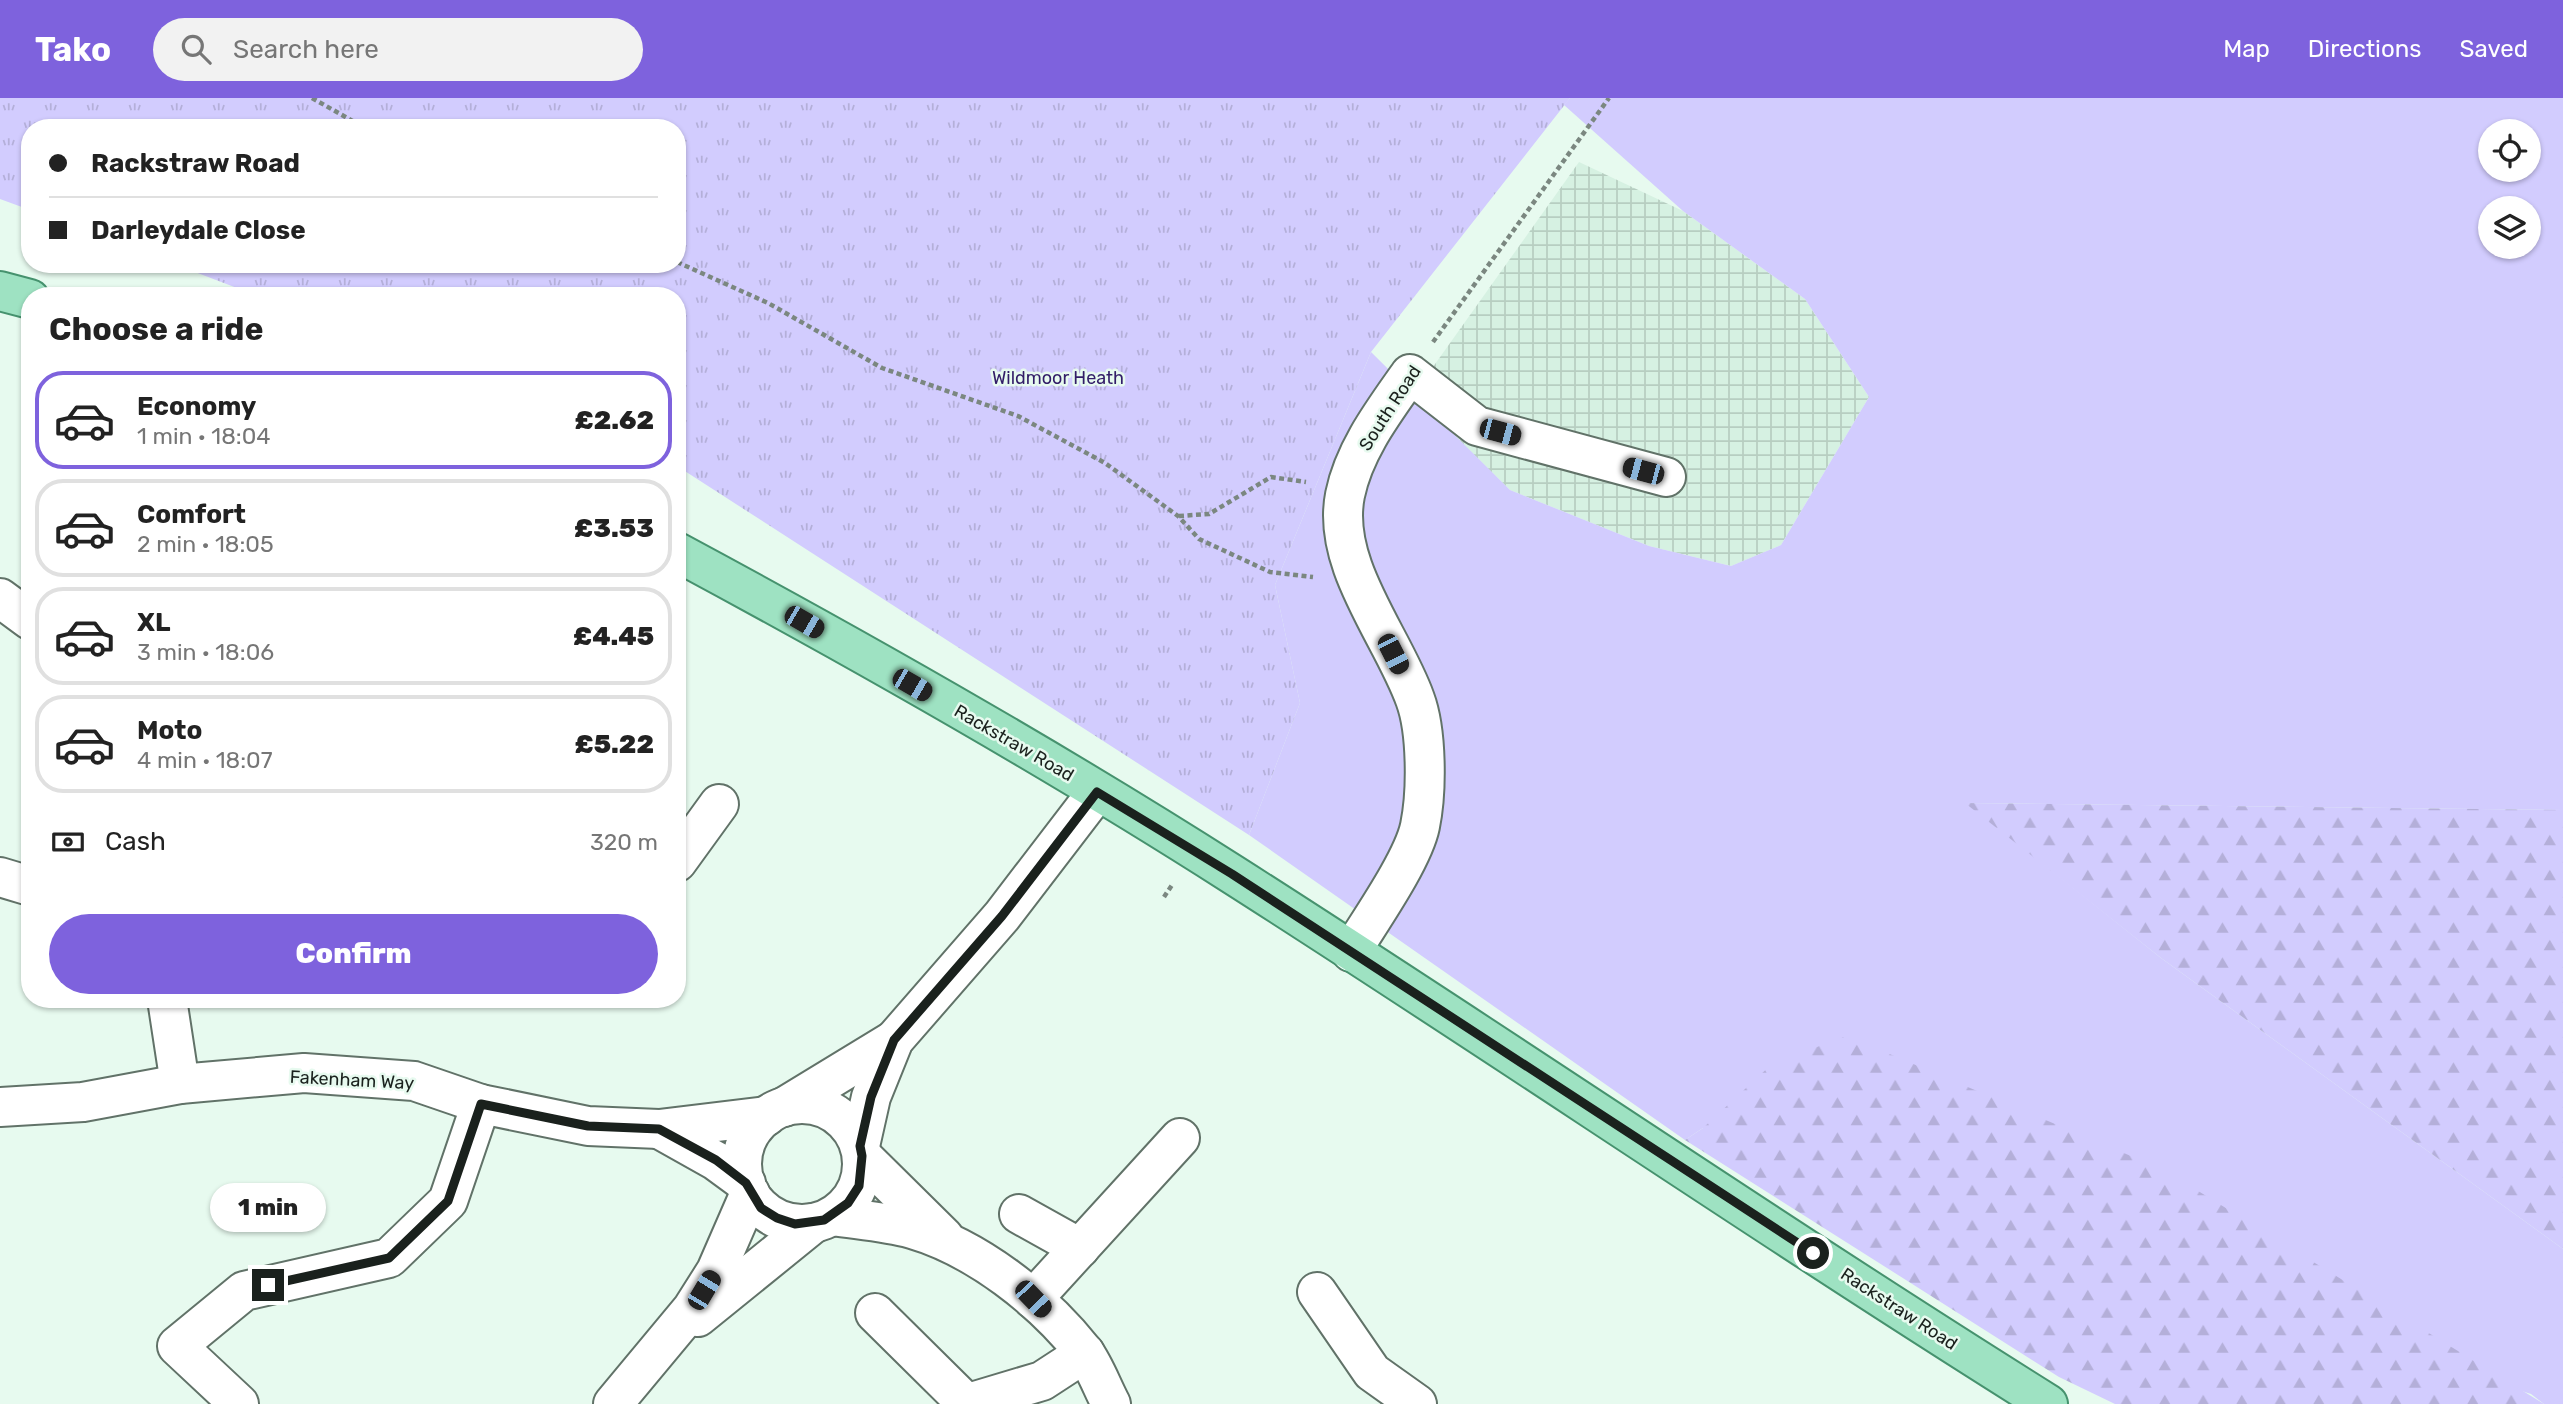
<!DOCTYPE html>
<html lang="en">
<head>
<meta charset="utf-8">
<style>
	:root { --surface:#fff; --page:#f2f2f2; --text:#222; --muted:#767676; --line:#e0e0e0; --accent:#7e62dd }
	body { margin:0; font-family:Rubik,sans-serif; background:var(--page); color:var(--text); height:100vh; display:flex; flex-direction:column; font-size:26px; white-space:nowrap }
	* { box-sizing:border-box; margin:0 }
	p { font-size:23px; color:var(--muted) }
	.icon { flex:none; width:38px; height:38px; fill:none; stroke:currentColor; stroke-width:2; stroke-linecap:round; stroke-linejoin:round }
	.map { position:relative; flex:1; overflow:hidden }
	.details { position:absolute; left:21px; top:189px; width:665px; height:721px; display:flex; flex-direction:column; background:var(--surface); border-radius:28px; box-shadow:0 2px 5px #0004 }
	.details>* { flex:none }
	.banner { position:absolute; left:21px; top:21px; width:665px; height:154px; border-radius:28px; box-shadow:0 2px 5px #0004; display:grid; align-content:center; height:154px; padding:0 28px; background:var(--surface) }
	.buttons { position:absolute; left:2478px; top:21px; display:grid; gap:14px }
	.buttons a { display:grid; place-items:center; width:63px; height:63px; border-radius:50%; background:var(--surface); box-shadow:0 2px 5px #0004; font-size:35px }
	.end { position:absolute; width:32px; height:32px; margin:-16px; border:9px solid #1a211d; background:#fff; box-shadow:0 0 0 4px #fff }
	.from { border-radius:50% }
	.bubble { position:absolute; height:49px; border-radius:24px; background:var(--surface); box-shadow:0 2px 5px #0004; font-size:23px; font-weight:800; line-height:49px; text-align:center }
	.car { position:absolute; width:21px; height:42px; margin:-21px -10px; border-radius:9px; box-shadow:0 0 5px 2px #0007; background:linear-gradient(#222 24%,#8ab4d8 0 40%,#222 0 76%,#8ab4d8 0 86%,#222 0) }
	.banner b { display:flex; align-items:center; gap:24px; height:66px; font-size:26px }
	.banner b+b { border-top:2px solid var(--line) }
	.banner i { width:18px; height:18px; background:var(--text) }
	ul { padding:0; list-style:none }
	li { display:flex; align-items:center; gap:21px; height:98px; margin:0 14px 10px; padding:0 14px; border:4px solid var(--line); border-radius:28px }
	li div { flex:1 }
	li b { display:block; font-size:26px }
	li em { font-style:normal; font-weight:800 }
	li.on { border-color:var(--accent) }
	li>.icon { width:63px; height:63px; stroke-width:1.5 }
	h2 { padding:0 28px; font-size:32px; line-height:84px }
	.pay { display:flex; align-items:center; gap:18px; height:77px; padding:0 28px; font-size:26px }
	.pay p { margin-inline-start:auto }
	.primary-button { display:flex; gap:14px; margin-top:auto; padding:14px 28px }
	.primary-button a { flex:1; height:80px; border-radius:42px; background:var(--accent); color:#fff; font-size:28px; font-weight:800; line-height:80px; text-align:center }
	header { display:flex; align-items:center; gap:42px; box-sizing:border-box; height:98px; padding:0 35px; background:var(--accent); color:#fff }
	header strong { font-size:33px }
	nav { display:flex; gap:38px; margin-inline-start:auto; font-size:24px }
	.search { width:490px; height:63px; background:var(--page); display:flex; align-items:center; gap:18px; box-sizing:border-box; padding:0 24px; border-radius:38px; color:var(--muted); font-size:26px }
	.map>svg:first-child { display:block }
</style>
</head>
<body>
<header>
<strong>Tako</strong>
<div class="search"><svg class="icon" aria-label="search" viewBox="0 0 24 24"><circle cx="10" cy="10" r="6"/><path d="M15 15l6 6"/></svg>Search here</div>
<nav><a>Map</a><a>Directions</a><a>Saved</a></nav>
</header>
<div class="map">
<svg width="2563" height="1306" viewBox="0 0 2563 1306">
	<defs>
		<pattern id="industrial-grid" width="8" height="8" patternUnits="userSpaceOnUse" patternTransform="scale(1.75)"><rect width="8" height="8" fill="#d6f1e2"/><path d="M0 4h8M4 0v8" fill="none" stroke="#b7cec1"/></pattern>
		<pattern id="forest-firs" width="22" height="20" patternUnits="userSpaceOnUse" patternTransform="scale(1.75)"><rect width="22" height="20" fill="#d2ccfe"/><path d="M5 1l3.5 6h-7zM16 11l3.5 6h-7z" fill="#b4afd9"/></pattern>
		<pattern id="park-tufts" width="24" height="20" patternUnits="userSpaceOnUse" patternTransform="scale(1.75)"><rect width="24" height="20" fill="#d2ccfe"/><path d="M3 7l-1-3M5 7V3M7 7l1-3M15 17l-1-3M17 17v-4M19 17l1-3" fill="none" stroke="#b4afd9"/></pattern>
	</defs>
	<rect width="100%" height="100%" fill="#e7faef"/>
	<path fill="url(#industrial-grid)" d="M 1579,64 L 1683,113 L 1805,201 L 1869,299 L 1781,447 L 1731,468 L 1649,448 L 1510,392 L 1413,297 Z"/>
	<path fill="#d2ccfe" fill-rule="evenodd" d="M 1570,0 L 2563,0 L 2563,712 L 1967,705 L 2161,860 L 2563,1151 L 2563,1306 L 2544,1306 L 2531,1296 L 1703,1030 L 1685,1042 L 1249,737 L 1300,605 L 1275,487 L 1371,254 L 1510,392 L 1649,448 L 1731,468 L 1781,447 L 1869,299 L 1805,201 L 1683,113 L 1564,7 ZM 2490,33 L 2529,33 L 2529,72 L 2490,72 ZM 2490,110 L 2529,110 L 2529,149 L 2490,149 Z"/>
	<g fill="url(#forest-firs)">
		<path d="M 1965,705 L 2563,712 L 2563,1151 L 2161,860 Z"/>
		<path d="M 1847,938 L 2164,1072 L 2544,1306 L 2115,1306 L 2059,1279 L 1685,1042 L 1703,1030 L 1773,965 Z"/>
	</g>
	<path fill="url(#park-tufts)" d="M 0,0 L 1570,0 L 1371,254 L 1275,487 L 1300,605 L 1249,737 L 677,368 L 677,198 L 258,198 L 174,166 L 677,166 L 677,30 L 30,30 L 30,112 L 0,101 Z"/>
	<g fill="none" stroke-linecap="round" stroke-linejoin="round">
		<defs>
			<g id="minor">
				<path d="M 0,500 L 30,522"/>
				<path d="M 677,764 L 719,706"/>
				<path d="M 0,779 L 30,788"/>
				<path d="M 1351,854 C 1370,823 1413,762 1420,728 C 1427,694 1427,633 1415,601 C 1393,539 1331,467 1345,397 C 1354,352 1384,313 1410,276 L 1477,328 L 1666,379"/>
				<path d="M 167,901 L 180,986"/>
				<circle cx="802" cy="1066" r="60"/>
				<path d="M 0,1009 L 83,1004 L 180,986 L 304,975 L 414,983 L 481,1006 L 588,1028 L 659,1031 L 767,1018"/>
				<path d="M 784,1009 L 894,942"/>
				<path d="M 659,1031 L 716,1063 L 746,1085"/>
				<path d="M 860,1048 L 871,999 L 894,942 L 1002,818 L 1097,694"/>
				<path d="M 862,1058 L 944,1139"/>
				<path d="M 1019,1116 L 1080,1150"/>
				<path d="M 833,1118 C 859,1122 887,1124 912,1131 C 977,1150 1042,1201 1084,1254 C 1095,1269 1102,1289 1111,1306"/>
				<path d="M 1317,1194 L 1372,1274 L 1417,1306"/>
				<path d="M 1033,1201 L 1180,1040"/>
				<path d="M 875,1215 L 966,1305"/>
				<path d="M 698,1219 L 814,1125"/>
				<path d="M 239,1306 L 177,1248 L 244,1193 L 389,1160 L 448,1103 L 481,1006"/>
				<path d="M 613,1306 L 692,1211 L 716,1173 L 750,1095"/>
				<path d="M 965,1306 L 1042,1283 L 1085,1255"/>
			</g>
			<g id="major">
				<path d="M 0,193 L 30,201"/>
				<path d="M 677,454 C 865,555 1052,661 1232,776 C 1505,950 1773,1134 2048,1306"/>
			</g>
		</defs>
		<use href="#minor" stroke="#617268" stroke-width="42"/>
		<use href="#major" stroke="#46926e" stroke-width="42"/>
		<g stroke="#7b8780" stroke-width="4.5" stroke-dasharray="5 3.5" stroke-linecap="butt">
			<path d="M 312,0 L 365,30"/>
			<path d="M 677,164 L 768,205 L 882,270 L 1018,318 L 1105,365 L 1178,418 L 1199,441 L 1270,474 L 1313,479"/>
			<path d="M 1433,244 L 1609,0"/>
			<path d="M 1179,418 L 1209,416 L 1271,379 L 1306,384"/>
			<path d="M 1164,799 L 1172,787"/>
		</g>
		<use href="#minor" stroke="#fff" stroke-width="38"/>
		<use href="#major" stroke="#9ee2c2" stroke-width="38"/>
	</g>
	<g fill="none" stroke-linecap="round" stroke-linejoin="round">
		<path stroke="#1a211d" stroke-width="9" d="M 268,1187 L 389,1160 L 448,1103 L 481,1006 L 588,1028 L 659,1031 L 716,1062 L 746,1085 L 761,1110 L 777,1120 L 795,1126 L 824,1122 L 848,1105 L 859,1088 L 862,1058 L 860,1048 L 871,999 L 894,942 L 1002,818 L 1097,694 L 1232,776 L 1813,1155"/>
	</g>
	<g text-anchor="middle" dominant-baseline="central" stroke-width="5" stroke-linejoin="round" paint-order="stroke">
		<g font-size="18" fill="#321d68" stroke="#e7faef">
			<text x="1058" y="280">Wildmoor Heath</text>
		</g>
		<g font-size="18" fill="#1a211d" stroke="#e7faef">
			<text transform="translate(1390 310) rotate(-57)">South Road</text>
			<text transform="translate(1014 645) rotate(30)">Rackstraw Road</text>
			<text transform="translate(352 982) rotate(3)">Fakenham Way</text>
			<text transform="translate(1899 1211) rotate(33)">Rackstraw Road</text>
		</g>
	</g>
</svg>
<div class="buttons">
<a><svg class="icon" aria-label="locate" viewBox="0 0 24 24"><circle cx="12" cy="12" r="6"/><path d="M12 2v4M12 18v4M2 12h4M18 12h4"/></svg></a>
<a><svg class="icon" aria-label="layers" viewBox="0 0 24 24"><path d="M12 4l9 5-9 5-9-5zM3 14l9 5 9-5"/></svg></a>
</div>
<i class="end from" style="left:1813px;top:1155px"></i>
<i class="end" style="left:268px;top:1187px"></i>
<div class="bubble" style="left:210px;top:1085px;width:116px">1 min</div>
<i class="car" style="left:1500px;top:334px;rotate:105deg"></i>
<i class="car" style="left:1643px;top:373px;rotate:285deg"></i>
<i class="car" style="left:804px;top:524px;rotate:120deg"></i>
<i class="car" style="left:1393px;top:556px;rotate:153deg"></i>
<i class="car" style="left:912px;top:587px;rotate:120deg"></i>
<i class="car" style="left:704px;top:1192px;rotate:31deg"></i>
<i class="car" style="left:1033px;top:1201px;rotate:136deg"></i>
<div class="banner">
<b><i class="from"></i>Rackstraw Road</b>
<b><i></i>Darleydale Close</b>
</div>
<section class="details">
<h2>Choose a ride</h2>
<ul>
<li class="on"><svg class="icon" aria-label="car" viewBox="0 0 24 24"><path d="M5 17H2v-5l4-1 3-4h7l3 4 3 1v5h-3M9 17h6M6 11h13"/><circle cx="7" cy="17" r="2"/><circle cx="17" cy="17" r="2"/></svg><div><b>Economy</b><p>1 min · 18:04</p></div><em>£2.62</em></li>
<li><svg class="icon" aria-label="car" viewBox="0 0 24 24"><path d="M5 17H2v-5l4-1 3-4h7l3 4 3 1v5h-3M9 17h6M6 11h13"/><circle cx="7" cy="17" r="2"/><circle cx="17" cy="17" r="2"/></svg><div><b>Comfort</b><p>2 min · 18:05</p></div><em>£3.53</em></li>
<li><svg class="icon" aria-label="car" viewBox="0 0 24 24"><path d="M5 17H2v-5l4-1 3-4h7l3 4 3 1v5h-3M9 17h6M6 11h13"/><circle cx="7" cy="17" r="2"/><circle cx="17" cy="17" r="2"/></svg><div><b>XL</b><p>3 min · 18:06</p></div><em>£4.45</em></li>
<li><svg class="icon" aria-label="car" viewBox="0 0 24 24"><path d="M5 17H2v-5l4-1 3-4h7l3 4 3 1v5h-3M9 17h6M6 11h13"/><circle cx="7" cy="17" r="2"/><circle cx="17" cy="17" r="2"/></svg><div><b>Moto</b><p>4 min · 18:07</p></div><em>£5.22</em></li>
</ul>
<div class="pay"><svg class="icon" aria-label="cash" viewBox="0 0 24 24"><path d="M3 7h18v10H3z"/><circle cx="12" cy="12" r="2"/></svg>Cash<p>320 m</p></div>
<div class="primary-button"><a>Confirm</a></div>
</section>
</div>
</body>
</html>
